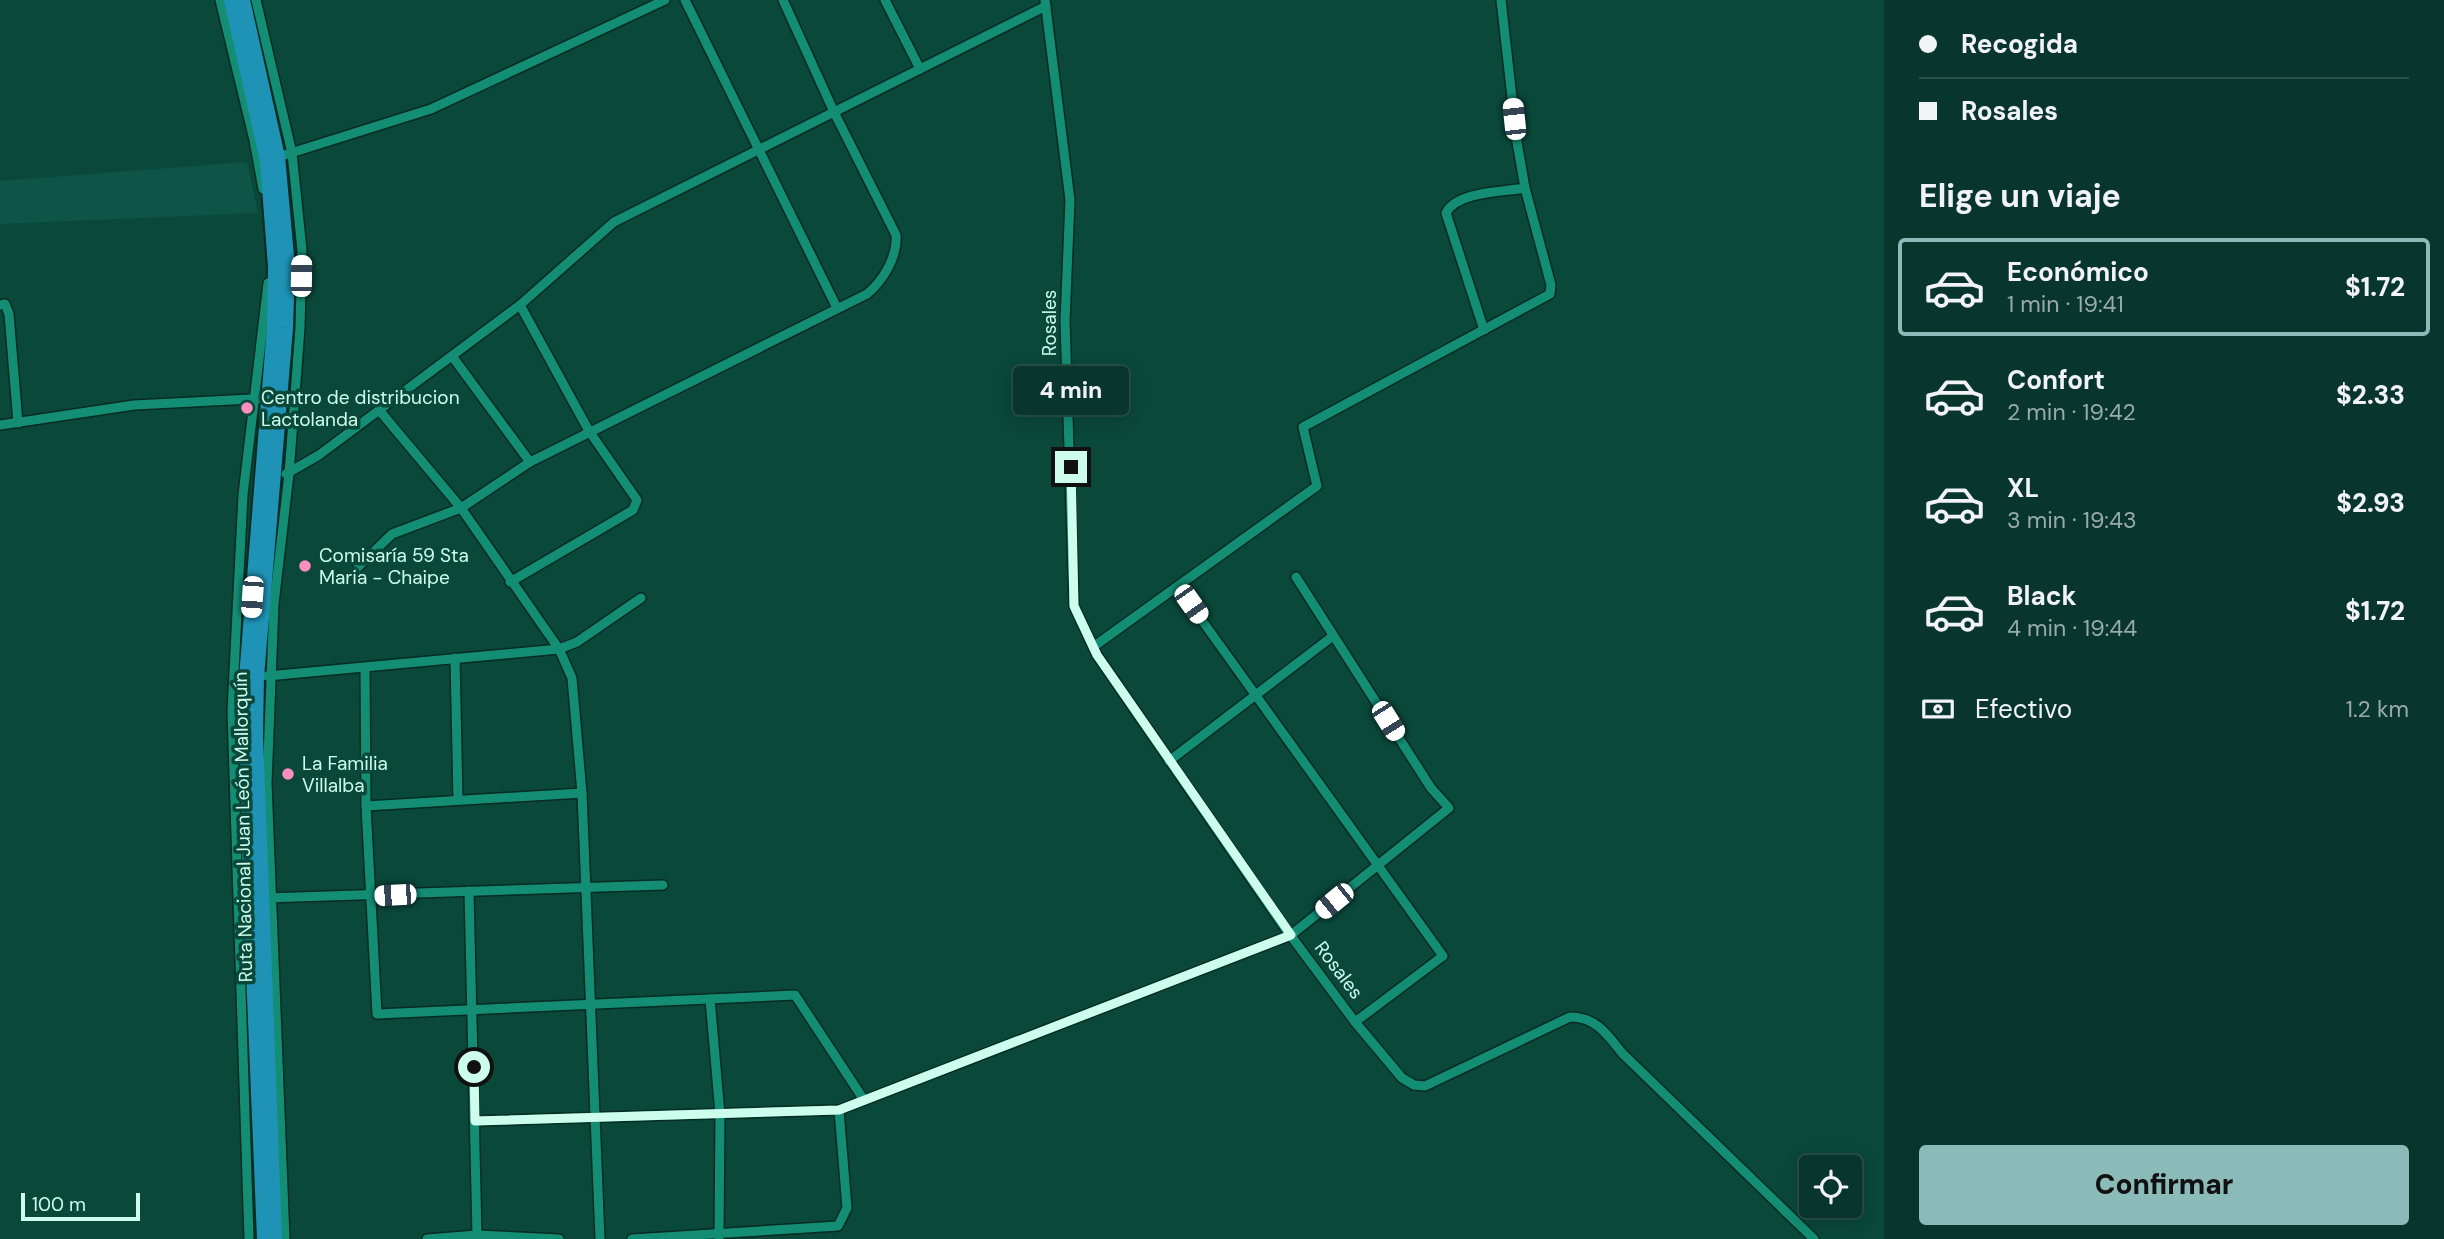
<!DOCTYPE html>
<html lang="es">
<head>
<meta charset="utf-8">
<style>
	:root { --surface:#08362c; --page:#164138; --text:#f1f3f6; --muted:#98aba9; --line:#295048; --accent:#8bbbb9 }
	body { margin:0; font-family:"DM Sans",sans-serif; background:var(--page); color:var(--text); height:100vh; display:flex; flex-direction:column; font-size:26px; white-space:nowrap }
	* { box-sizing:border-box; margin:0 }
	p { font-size:23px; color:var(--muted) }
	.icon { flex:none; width:38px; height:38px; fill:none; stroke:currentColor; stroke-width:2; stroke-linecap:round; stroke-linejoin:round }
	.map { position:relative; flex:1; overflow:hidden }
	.side { display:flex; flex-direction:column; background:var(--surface); width:560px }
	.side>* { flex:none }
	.top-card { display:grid; align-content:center; height:154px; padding:0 35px; background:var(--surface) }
	.buttons { position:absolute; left:1799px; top:1155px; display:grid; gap:14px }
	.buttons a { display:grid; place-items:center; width:63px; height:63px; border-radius:7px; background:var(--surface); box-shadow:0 4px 18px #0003,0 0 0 2px var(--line); font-size:35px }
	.scale { position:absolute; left:21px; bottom:18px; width:119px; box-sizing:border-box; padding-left:7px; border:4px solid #ccfded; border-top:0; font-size:19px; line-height:24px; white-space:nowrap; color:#ccfded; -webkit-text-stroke:5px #0a483a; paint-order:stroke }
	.end { position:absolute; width:32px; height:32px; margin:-16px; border:9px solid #ccfded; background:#111; box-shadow:0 0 0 4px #111 }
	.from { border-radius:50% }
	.bubble { position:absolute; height:49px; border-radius:7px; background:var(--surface); box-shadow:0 4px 18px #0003,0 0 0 2px var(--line); font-size:23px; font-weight:800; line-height:49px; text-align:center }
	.car { position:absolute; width:21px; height:42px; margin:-21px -10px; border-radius:9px; box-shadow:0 0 5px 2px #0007; background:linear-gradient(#fff 24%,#345 0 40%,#fff 0 76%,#345 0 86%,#fff 0) }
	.top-card b { display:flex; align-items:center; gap:24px; height:66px; font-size:26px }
	.top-card b+b { border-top:2px solid var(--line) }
	.top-card i { width:18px; height:18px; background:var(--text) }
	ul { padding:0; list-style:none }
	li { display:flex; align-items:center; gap:21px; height:98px; margin:0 14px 10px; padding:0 21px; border:4px solid transparent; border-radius:7px }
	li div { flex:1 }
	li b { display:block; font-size:26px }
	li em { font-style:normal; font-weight:800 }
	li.active { border-color:var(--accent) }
	li>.icon { width:63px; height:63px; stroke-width:1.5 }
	h2 { padding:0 35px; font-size:32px; line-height:84px }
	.pay { display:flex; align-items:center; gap:18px; height:77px; padding:0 35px; font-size:26px }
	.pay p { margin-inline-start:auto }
	.button { display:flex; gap:14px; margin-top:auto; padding:14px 35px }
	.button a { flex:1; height:80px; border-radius:7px; background:var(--accent); color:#111; font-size:28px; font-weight:800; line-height:80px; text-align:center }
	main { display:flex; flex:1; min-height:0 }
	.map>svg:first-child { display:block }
</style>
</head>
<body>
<main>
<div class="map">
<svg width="1884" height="1239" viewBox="0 0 1884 1239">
	<rect width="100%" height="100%" fill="#0a483a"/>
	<path fill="#0e5547" d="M 247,162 L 258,213 L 0,224 L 0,181 Z"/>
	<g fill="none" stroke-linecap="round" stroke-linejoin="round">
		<defs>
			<g id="minor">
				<path d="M 220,0 L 254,140 L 263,189"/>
				<path d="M 256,0 L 292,153 L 302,250 L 300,328 L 289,474 L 274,604 L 267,783 L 285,1239"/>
				<path d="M 685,0 L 837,308"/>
				<path d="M 885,0 L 920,69"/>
				<path d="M 1045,0 L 1070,200 L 1065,321 L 1074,606 L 1097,655 L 1285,928 L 1355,1022 L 1402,1078 L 1414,1085 L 1425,1086 L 1570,1017 C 1596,1017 1607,1034 1622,1053 L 1814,1239"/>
				<path d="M 278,157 L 431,109 L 665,0"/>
				<path d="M 0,305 L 5,304 L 9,314 L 18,423"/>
				<path d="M 1484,330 L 1446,213 C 1457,191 1504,192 1525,188"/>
				<path d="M 452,356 L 530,462"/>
				<path d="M 379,410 L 461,508 L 559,649 L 572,678 L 582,793 L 600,1239"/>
				<path d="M 0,425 L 134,405 L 270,398"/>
				<path d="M 286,474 L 319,455 L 520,305 L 614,222 L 1046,6"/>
				<path d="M 358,567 L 392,534 L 461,508 L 530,462 L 867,294 C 883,281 898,256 896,235 L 834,112 L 783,0"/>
				<path d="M 510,582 L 633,510 L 637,500 L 589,431 L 520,305"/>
				<path d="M 1178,587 L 1443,956 L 1355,1022"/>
				<path d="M 1093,647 L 1317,486 L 1303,427 L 1550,294 L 1551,285 L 1525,188 L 1517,142 L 1501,0"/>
				<path d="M 455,658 L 458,800"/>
				<path d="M 365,668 L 366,806 L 377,1014 L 795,995 L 864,1100"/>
				<path d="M 267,676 L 559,649 L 577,642 L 641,598"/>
				<path d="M 1169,761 L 1333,636"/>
				<path d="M 366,806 L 582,793"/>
				<path d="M 469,891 L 477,1235"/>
				<path d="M 266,898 L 663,885"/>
				<path d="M 710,999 L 720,1114 L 719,1238"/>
				<path d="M 475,1121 L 839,1110 L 1291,935 L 1449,808 L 1431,788 L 1296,577"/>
				<path d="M 249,1239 L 232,711 L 243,495 L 268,283"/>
				<path d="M 427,1239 L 477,1235 L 559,1239"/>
				<path d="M 632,1239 L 838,1226 L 847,1208 L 839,1110"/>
			</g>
			<g id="trunk">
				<path d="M 231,0 L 267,161 L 275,267 L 274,327 L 246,678 L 250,898 L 264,1239"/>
				<path d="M 243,0 L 278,157 L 288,267 L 286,328 L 257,677 L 256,736 L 275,1239"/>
			</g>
		</defs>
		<use href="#minor" stroke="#082b22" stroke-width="12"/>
		<use href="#trunk" stroke="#082b22" stroke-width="18"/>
		<use href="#minor" stroke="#138e75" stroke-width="9"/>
		<use href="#trunk" stroke="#1e93b6" stroke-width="14"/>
	</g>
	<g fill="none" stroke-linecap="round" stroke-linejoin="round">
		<path stroke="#ccfded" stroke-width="9" d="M 474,1067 L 475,1121 L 839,1110 L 1291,935 L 1097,655 L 1074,606 L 1071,467"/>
	</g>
	<g fill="#fd8ebe" stroke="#0a483a" stroke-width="2.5">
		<circle cx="247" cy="408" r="7"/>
		<circle cx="305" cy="566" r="7"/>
		<circle cx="288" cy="774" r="7"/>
	</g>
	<g text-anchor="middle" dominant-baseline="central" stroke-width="7" stroke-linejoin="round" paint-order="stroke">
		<g font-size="19" fill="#ccfded" stroke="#0a483a">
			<text transform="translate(1049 323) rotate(-90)">Rosales</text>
			<text transform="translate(243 827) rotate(-91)">Ruta Nacional Juan León Mallorquín</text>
			<text transform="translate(1339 970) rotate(53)">Rosales</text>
		</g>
		<g font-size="19" fill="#ccfded" stroke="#0a483a" text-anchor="start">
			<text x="261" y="397">Centro de distribucion<tspan x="261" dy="22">Lactolanda</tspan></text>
			<text x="319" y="555">Comisaría 59 Sta<tspan x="319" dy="22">Maria - Chaipe</tspan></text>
			<text x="302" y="763">La Familia<tspan x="302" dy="22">Villalba</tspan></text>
		</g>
	</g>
</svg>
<div class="buttons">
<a><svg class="icon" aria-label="locate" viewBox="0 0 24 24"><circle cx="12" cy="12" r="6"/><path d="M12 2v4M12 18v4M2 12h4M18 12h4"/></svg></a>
</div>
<div class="scale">100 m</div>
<i class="end from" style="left:474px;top:1067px"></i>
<i class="end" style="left:1071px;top:467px"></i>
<div class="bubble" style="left:1013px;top:366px;width:116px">4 min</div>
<i class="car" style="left:1514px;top:119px;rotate:354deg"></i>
<i class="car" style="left:301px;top:276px;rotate:1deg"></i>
<i class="car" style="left:252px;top:597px;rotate:184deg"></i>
<i class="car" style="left:1191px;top:604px;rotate:145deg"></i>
<i class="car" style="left:1388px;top:721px;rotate:148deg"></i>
<i class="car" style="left:395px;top:895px;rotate:267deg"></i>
<i class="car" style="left:1334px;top:901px;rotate:231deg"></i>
</div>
<section class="side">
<div class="top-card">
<b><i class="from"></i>Recogida</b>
<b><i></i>Rosales</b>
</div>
<h2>Elige un viaje</h2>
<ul>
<li class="active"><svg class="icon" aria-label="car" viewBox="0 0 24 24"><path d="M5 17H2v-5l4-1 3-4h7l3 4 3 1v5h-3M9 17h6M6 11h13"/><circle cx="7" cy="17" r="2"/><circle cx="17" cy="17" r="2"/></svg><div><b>Económico</b><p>1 min · 19:41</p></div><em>$1.72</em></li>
<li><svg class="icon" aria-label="car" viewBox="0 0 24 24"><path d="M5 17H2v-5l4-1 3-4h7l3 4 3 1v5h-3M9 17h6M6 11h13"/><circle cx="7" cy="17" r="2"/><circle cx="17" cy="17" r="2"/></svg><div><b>Confort</b><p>2 min · 19:42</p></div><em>$2.33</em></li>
<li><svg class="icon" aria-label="car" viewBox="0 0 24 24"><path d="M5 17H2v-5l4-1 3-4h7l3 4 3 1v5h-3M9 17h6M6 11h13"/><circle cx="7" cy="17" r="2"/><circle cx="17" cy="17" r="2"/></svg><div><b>XL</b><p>3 min · 19:43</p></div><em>$2.93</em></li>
<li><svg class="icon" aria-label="car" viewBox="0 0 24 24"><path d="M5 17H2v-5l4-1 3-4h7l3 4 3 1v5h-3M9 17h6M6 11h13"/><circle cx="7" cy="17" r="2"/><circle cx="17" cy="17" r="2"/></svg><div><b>Black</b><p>4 min · 19:44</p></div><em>$1.72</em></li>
</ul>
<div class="pay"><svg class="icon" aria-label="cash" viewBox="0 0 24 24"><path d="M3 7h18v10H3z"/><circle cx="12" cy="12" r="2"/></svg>Efectivo<p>1.2 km</p></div>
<div class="button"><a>Confirmar</a></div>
</section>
</main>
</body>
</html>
